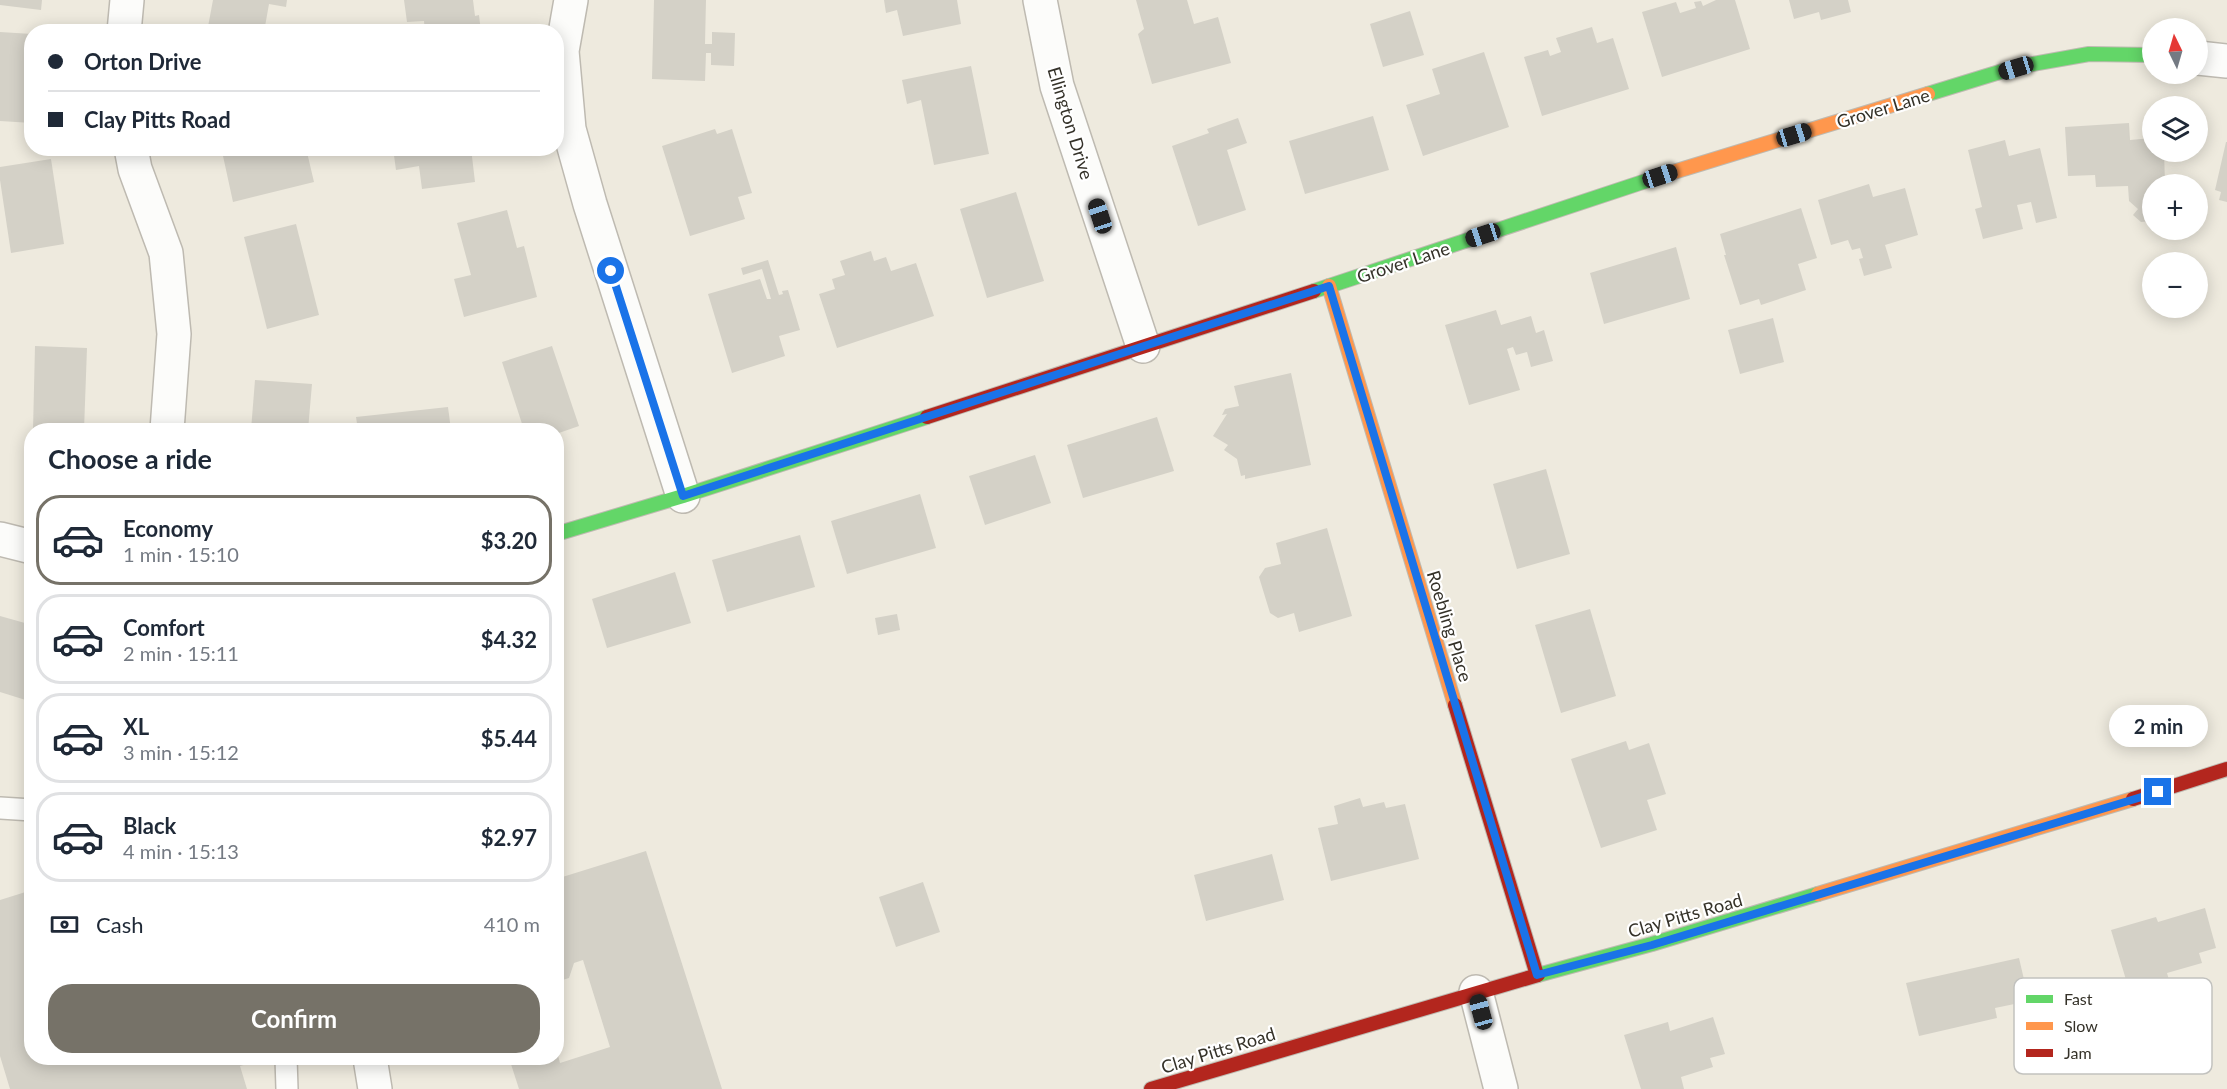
<!DOCTYPE html>
<html lang="en">
<head>
<meta charset="utf-8">
<style>
	:root { --surface:#fff; --page:#f6f6f7; --text:#1f2937; --muted:#747a83; --line:#e0e1e3; --accent:#767268 }
	body { margin:0; font-family:Lato,sans-serif; background:var(--page); color:var(--text); height:100vh; display:flex; flex-direction:column; font-size:22px; white-space:nowrap }
	* { box-sizing:border-box; margin:0 }
	p { font-size:20px; color:var(--muted) }
	.icon { flex:none; width:33px; height:33px; fill:none; stroke:currentColor; stroke-width:2; stroke-linecap:round; stroke-linejoin:round }
	.map { position:relative; flex:1; overflow:hidden }
	.details { position:absolute; left:24px; top:423px; width:540px; height:642px; display:flex; flex-direction:column; background:var(--surface); border-radius:24px; box-shadow:0 3px 15px #0003 }
	.details>* { flex:none }
	.hud { position:absolute; left:24px; top:24px; width:540px; height:132px; border-radius:24px; box-shadow:0 3px 15px #0003; display:grid; align-content:center; height:132px; padding:0 24px; background:var(--surface) }
	.needle { width:39px; rotate:355deg }
	.fabs { position:absolute; left:2142px; top:18px; display:grid; gap:12px }
	.fabs a { display:grid; place-items:center; width:66px; height:66px; border-radius:50%; background:var(--surface); box-shadow:0 3px 15px #0003; font-size:30px }
	.end { position:absolute; width:27px; height:27px; margin:-14px; border:8px solid #1a73e8; background:#fff; box-shadow:0 0 0 3px #fff }
	.from { border-radius:50% }
	.bubble { position:absolute; height:42px; border-radius:21px; background:var(--surface); box-shadow:0 3px 15px #0003; font-size:20px; font-weight:700; line-height:42px; text-align:center }
	.car { position:absolute; width:18px; height:36px; margin:-18px -9px; border-radius:8px; box-shadow:0 0 4px 2px #0007; background:linear-gradient(#222 24%,#8ab4d8 0 40%,#222 0 76%,#8ab4d8 0 86%,#222 0) }
	.hud b { display:flex; align-items:center; gap:21px; height:57px; font-size:22px }
	.hud b+b { border-top:2px solid var(--line) }
	.hud i { width:15px; height:15px; background:var(--text) }
	ul { padding:0; list-style:none }
	li { display:flex; align-items:center; gap:18px; height:90px; margin:0 12px 9px; padding:0 12px; border:3px solid var(--line); border-radius:24px }
	li div { flex:1 }
	li b { display:block; font-size:22px }
	li em { font-style:normal; font-weight:700 }
	li.active { border-color:var(--accent) }
	li>.icon { width:54px; height:54px; stroke-width:1.5 }
	h2 { padding:0 24px; font-size:27px; line-height:72px }
	.pay { display:flex; align-items:center; gap:15px; height:66px; padding:0 24px; font-size:22px }
	.pay p { margin-inline-start:auto }
	.cta { display:flex; gap:12px; margin-top:auto; padding:12px 24px }
	.cta a { flex:1; height:69px; border-radius:24px; background:var(--accent); color:#fff; font-size:24px; font-weight:700; line-height:69px; text-align:center }
	.map>svg:first-child { display:block }
</style>
</head>
<body>
<div class="map">
<svg width="2227" height="1089" viewBox="0 0 2227 1089">
	<rect width="100%" height="100%" fill="#eeeade"/>
	<g fill="#d4d1c7">
		<path d="M 0,0 L 42,0 L 41,10 L 0,5 Z"/>
		<path d="M 213,0 L 287,0 L 286,7 L 269,4 L 264,32 L 207,32 Z"/>
		<path d="M 404,0 L 473,0 L 475,16 L 479,15 L 481,32 L 425,32 L 424,21 L 407,22 Z"/>
		<path d="M 654,0 L 706,0 L 705,44 L 712,44 L 712,32 L 735,33 L 734,66 L 711,65 L 711,53 L 706,53 L 705,81 L 652,79 Z"/>
		<path d="M 884,0 L 957,0 L 961,24 L 903,36 L 897,10 L 886,13 Z"/>
		<path d="M 1136,0 L 1187,0 L 1194,24 L 1218,17 L 1231,63 L 1152,84 L 1138,34 L 1144,29 Z"/>
		<path d="M 1716,0 L 1735,0 L 1750,49 L 1662,77 L 1642,12 L 1676,2 L 1680,13 L 1696,8 L 1694,2 L 1701,1 L 1703,6 Z"/>
		<path d="M 1789,0 L 1848,0 L 1851,12 L 1821,20 L 1819,12 L 1794,19 Z"/>
		<path d="M 1410,11 L 1424,55 L 1383,67 L 1370,24 Z"/>
		<path d="M 1592,27 L 1597,43 L 1613,38 L 1629,89 L 1542,116 L 1524,57 L 1548,50 L 1550,56 L 1561,52 L 1556,38 Z"/>
		<path d="M 0,32 L 32,34 L 32,123 L 0,121 Z"/>
		<path d="M 1484,52 L 1509,127 L 1423,156 L 1406,105 L 1440,94 L 1432,69 Z"/>
		<path d="M 971,66 L 989,154 L 934,165 L 921,100 L 907,104 L 902,80 Z"/>
		<path d="M 1373,116 L 1389,170 L 1305,194 L 1289,141 Z"/>
		<path d="M 1238,118 L 1247,143 L 1227,150 L 1246,210 L 1198,226 L 1172,146 L 1209,133 L 1207,129 Z"/>
		<path d="M 2129,123 L 2130,140 L 2152,138 L 2152,152 L 2164,152 L 2165,183 L 2167,184 L 2152,184 L 2152,221 L 2141,222 L 2133,215 L 2138,209 L 2129,201 L 2128,186 L 2096,187 L 2095,175 L 2068,176 L 2065,127 Z"/>
		<path d="M 715,129 L 717,134 L 732,129 L 752,193 L 738,197 L 745,219 L 690,236 L 662,146 Z"/>
		<path d="M 2005,140 L 2009,156 L 2040,148 L 2057,218 L 2036,223 L 2031,202 L 2017,205 L 2023,229 L 1983,239 L 1975,209 L 1982,207 L 1968,150 Z"/>
		<path d="M 2226,142 L 2227,142 L 2227,202 L 2219,200 L 2221,192 L 2215,190 Z"/>
		<path d="M 227,148 L 306,148 L 314,182 L 233,202 L 223,156 L 228,154 Z"/>
		<path d="M 393,148 L 471,148 L 475,182 L 422,189 L 419,166 L 396,170 Z"/>
		<path d="M 51,159 L 64,244 L 11,253 L 0,180 L 0,167 Z"/>
		<path d="M 1869,184 L 1873,197 L 1905,188 L 1918,235 L 1885,245 L 1892,268 L 1864,276 L 1859,259 L 1863,258 L 1860,248 L 1852,250 L 1848,240 L 1831,245 L 1818,200 Z"/>
		<path d="M 1016,192 L 1044,281 L 987,298 L 960,209 Z"/>
		<path d="M 1801,208 L 1817,258 L 1798,264 L 1806,290 L 1761,305 L 1759,299 L 1740,305 L 1724,255 L 1726,255 L 1720,234 Z"/>
		<path d="M 507,210 L 517,248 L 524,246 L 537,297 L 464,317 L 454,279 L 471,275 L 457,223 Z"/>
		<path d="M 296,224 L 319,315 L 267,329 L 244,237 Z"/>
		<path d="M 1676,247 L 1690,299 L 1604,324 L 1590,273 Z"/>
		<path d="M 871,251 L 874,261 L 886,257 L 891,271 L 916,263 L 934,316 L 837,348 L 819,294 L 835,289 L 832,279 L 845,275 L 840,261 Z"/>
		<path d="M 768,260 L 779,295 L 783,294 L 782,291 L 788,290 L 800,330 L 779,336 L 785,356 L 732,373 L 708,294 L 760,279 L 767,299 L 771,299 L 762,269 L 743,275 L 741,268 Z"/>
		<path d="M 1496,310 L 1501,325 L 1531,316 L 1536,333 L 1544,330 L 1553,361 L 1531,367 L 1527,352 L 1516,355 L 1513,347 L 1507,349 L 1520,390 L 1469,405 L 1445,325 Z"/>
		<path d="M 1773,318 L 1784,362 L 1740,374 L 1728,330 Z"/>
		<path d="M 35,346 L 87,348 L 84,430 L 33,430 Z"/>
		<path d="M 552,346 L 579,426 L 556,434 L 556,430 L 524,430 L 502,362 Z"/>
		<path d="M 1291,373 L 1311,465 L 1245,479 L 1245,475 L 1241,476 L 1237,459 L 1224,450 L 1228,445 L 1213,436 L 1227,414 L 1222,415 L 1225,409 L 1239,406 L 1234,386 Z"/>
		<path d="M 255,380 L 312,384 L 308,430 L 251,430 Z"/>
		<path d="M 448,407 L 451,430 L 358,430 L 356,417 Z"/>
		<path d="M 1157,417 L 1174,471 L 1083,498 L 1067,445 Z"/>
		<path d="M 1035,455 L 1051,503 L 985,525 L 969,476 Z"/>
		<path d="M 1546,469 L 1570,554 L 1517,569 L 1493,484 Z"/>
		<path d="M 920,494 L 936,548 L 847,574 L 831,521 Z"/>
		<path d="M 1327,528 L 1352,616 L 1299,632 L 1294,613 L 1278,618 L 1270,613 L 1259,577 L 1265,568 L 1281,564 L 1276,543 Z"/>
		<path d="M 800,535 L 815,587 L 727,612 L 712,560 Z"/>
		<path d="M 675,572 L 691,623 L 607,648 L 592,599 Z"/>
		<path d="M 1590,609 L 1616,696 L 1561,713 L 1535,625 Z"/>
		<path d="M 897,614 L 900,630 L 878,635 L 875,618 Z"/>
		<path d="M 0,616 L 32,625 L 32,702 L 0,692 Z"/>
		<path d="M 1626,741 L 1629,750 L 1649,743 L 1666,794 L 1647,800 L 1657,830 L 1601,848 L 1571,759 Z"/>
		<path d="M 1360,798 L 1363,807 L 1384,802 L 1386,808 L 1405,804 L 1419,859 L 1331,881 L 1318,828 L 1338,824 L 1334,806 Z"/>
		<path d="M 646,851 L 722,1089 L 519,1089 L 509,1058 L 556,1058 L 557,1052 L 560,1063 L 610,1047 L 583,960 L 574,963 L 569,978 L 556,982 L 556,879 Z"/>
		<path d="M 1272,854 L 1284,900 L 1206,921 L 1194,875 Z"/>
		<path d="M 923,882 L 940,932 L 896,947 L 879,897 Z"/>
		<path d="M 32,890 L 32,1058 L 253,1058 L 254,1062 L 240,1066 L 247,1089 L 10,1089 L 0,1056 L 0,900 Z"/>
		<path d="M 2205,908 L 2216,948 L 2199,953 L 2202,963 L 2167,973 L 2173,994 L 2139,1004 L 2132,982 L 2127,983 L 2111,930 L 2156,917 L 2158,922 Z"/>
		<path d="M 2019,958 L 2029,1001 L 1995,1008 L 1997,1018 L 1919,1036 L 1906,983 Z"/>
		<path d="M 1713,1017 L 1725,1054 L 1710,1058 L 1713,1067 L 1681,1077 L 1684,1089 L 1641,1089 L 1624,1035 L 1668,1022 L 1670,1031 Z"/>
	</g>
	<g fill="none" stroke-linecap="round" stroke-linejoin="round">
		<defs>
			<g id="lane">
				<path d="M 0,808 L 32,810"/>
				<path d="M 286,1058 L 287,1089"/>
			</g>
			<g id="street">
				<path d="M 571,0 L 562,51 L 569,129 L 590,204 L 683,496"/>
				<path d="M 1040,0 L 1057,86 L 1143,346"/>
				<path d="M 124,32 L 127,0"/>
				<path d="M 2198,58 L 2227,61"/>
				<path d="M 131,148 L 135,169 L 166,253 L 174,334 L 167,430"/>
				<path d="M 0,539 L 32,547"/>
				<path d="M 1476,992 L 1501,1089"/>
				<path d="M 370,1058 L 375,1089"/>
			</g>
			<g id="fast">
				<path d="M 1928,94 L 2016,67 L 2089,54 L 2152,55"/>
				<path d="M 1314,291 L 1667,174"/>
				<path d="M 556,534 L 683,496 L 927,417"/>
				<path d="M 1538,975 L 1652,944 L 1818,894"/>
			</g>
			<g id="slow">
				<path d="M 1667,174 L 1928,94"/>
				<path d="M 1329,286 L 1455,705"/>
				<path d="M 1818,894 L 2133,799"/>
			</g>
			<g id="jam">
				<path d="M 927,417 L 1314,291"/>
				<path d="M 1455,705 L 1537,975"/>
				<path d="M 2133,799 L 2227,769"/>
				<path d="M 1151,1089 L 1538,975"/>
			</g>
		</defs>
		<use href="#lane" stroke="#bebab1" stroke-width="24"/>
		<use href="#street" stroke="#bebab1" stroke-width="36"/>
		<use href="#fast" stroke="#bebab1" stroke-width="16"/>
		<use href="#slow" stroke="#bebab1" stroke-width="16"/>
		<use href="#jam" stroke="#bebab1" stroke-width="16"/>
		<use href="#lane" stroke="#fcfcfa" stroke-width="21"/>
		<use href="#street" stroke="#fcfcfa" stroke-width="33"/>
		<use href="#fast" stroke="#63d668" stroke-width="14"/>
		<use href="#slow" stroke="#ff974d" stroke-width="14"/>
		<use href="#jam" stroke="#b3261e" stroke-width="14"/>
	</g>
	<g fill="none" stroke-linecap="round" stroke-linejoin="round">
		<path stroke="#1a73e8" stroke-width="8" d="M 611,271 L 683,496 L 1329,286 L 1537,975 L 1652,945 L 2158,792"/>
	</g>
	<g text-anchor="middle" dominant-baseline="central" stroke-width="4.5" stroke-linejoin="round" paint-order="stroke">
		<g font-size="18" fill="#353229" stroke="#fff">
			<text transform="translate(1883 108) rotate(-17)">Grover Lane</text>
			<text transform="translate(1071 123) rotate(73)">Ellington Drive</text>
			<text transform="translate(1403 262) rotate(-18)">Grover Lane</text>
			<text transform="translate(1450 626) rotate(73)">Roebling Place</text>
			<text transform="translate(1685 915) rotate(-16)">Clay Pitts Road</text>
			<text transform="translate(1218 1050) rotate(-17)">Clay Pitts Road</text>
		</g>
	</g>
	<rect x="2014" y="978" width="198" height="96" rx="9" fill="#fff" stroke="#c2c2bf" stroke-width="1.5"/>
	<rect x="2026" y="995" width="27" height="8" fill="#63d668"/>
	<rect x="2026" y="1022" width="27" height="8" fill="#ff974d"/>
	<rect x="2026" y="1049" width="27" height="8" fill="#b3261e"/>
	<g font-size="16" fill="#353229">
		<text x="2064" y="1005">Fast</text>
		<text x="2064" y="1032">Slow</text>
		<text x="2064" y="1059">Jam</text>
	</g>
</svg>
<div class="fabs">
<a><svg class="needle" viewBox="-14 -14 28 28"><path d="M0-13l5 13h-10z" fill="#e53935"/><path d="M0 13l5-13h-10z" fill="#747a83"/></svg></a>
<a><svg class="icon" aria-label="layers" viewBox="0 0 24 24"><path d="M12 4l9 5-9 5-9-5zM3 14l9 5 9-5"/></svg></a>
<a>+</a>
<a>−</a>
</div>
<i class="end from" style="left:611px;top:271px"></i>
<i class="end" style="left:2158px;top:792px"></i>
<div class="bubble" style="left:2109px;top:705px;width:99px">2 min</div>
<i class="car" style="left:2016px;top:68px;rotate:253deg"></i>
<i class="car" style="left:1794px;top:135px;rotate:73deg"></i>
<i class="car" style="left:1660px;top:176px;rotate:72deg"></i>
<i class="car" style="left:1100px;top:216px;rotate:342deg"></i>
<i class="car" style="left:1483px;top:235px;rotate:252deg"></i>
<i class="car" style="left:1481px;top:1012px;rotate:345deg"></i>
<div class="hud">
<b><i class="from"></i>Orton Drive</b>
<b><i></i>Clay Pitts Road</b>
</div>
<section class="details">
<h2>Choose a ride</h2>
<ul>
<li class="active"><svg class="icon" aria-label="car" viewBox="0 0 24 24"><path d="M5 17H2v-5l4-1 3-4h7l3 4 3 1v5h-3M9 17h6M6 11h13"/><circle cx="7" cy="17" r="2"/><circle cx="17" cy="17" r="2"/></svg><div><b>Economy</b><p>1 min · 15:10</p></div><em>$3.20</em></li>
<li><svg class="icon" aria-label="car" viewBox="0 0 24 24"><path d="M5 17H2v-5l4-1 3-4h7l3 4 3 1v5h-3M9 17h6M6 11h13"/><circle cx="7" cy="17" r="2"/><circle cx="17" cy="17" r="2"/></svg><div><b>Comfort</b><p>2 min · 15:11</p></div><em>$4.32</em></li>
<li><svg class="icon" aria-label="car" viewBox="0 0 24 24"><path d="M5 17H2v-5l4-1 3-4h7l3 4 3 1v5h-3M9 17h6M6 11h13"/><circle cx="7" cy="17" r="2"/><circle cx="17" cy="17" r="2"/></svg><div><b>XL</b><p>3 min · 15:12</p></div><em>$5.44</em></li>
<li><svg class="icon" aria-label="car" viewBox="0 0 24 24"><path d="M5 17H2v-5l4-1 3-4h7l3 4 3 1v5h-3M9 17h6M6 11h13"/><circle cx="7" cy="17" r="2"/><circle cx="17" cy="17" r="2"/></svg><div><b>Black</b><p>4 min · 15:13</p></div><em>$2.97</em></li>
</ul>
<div class="pay"><svg class="icon" aria-label="cash" viewBox="0 0 24 24"><path d="M3 7h18v10H3z"/><circle cx="12" cy="12" r="2"/></svg>Cash<p>410 m</p></div>
<div class="cta"><a>Confirm</a></div>
</section>
</div>
</body>
</html>
